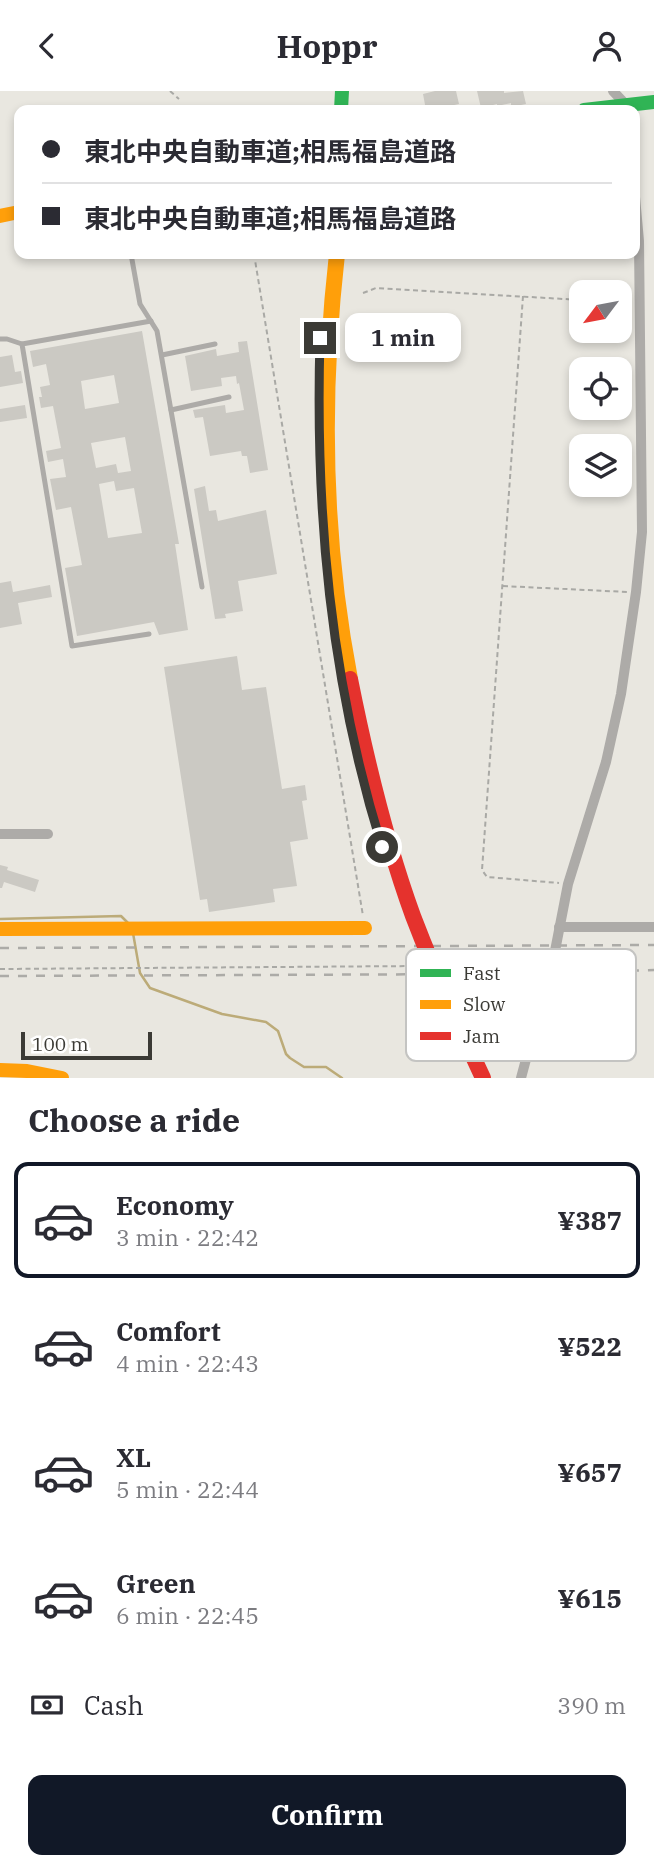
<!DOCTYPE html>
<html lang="en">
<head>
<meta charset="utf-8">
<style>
	:root { --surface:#fff; --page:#f7f7f7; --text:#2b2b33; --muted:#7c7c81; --line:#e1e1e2; --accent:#111827 }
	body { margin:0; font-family:"IBM Plex Serif","Noto Sans JP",serif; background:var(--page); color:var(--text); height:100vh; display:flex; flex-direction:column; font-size:26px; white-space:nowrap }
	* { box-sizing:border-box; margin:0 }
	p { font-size:23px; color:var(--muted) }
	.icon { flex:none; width:38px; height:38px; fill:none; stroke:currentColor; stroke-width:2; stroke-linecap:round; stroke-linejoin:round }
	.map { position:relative; height:987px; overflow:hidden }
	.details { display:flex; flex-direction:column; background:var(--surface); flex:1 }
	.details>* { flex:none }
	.hud { position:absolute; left:14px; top:14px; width:626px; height:154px; border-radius:14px; box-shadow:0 4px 10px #0003; display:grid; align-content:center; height:154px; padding:0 28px; background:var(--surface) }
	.needle { width:46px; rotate:238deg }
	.tools { position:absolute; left:569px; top:189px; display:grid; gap:14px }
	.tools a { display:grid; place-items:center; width:63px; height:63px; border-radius:14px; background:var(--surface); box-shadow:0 4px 10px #0003; font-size:35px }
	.scale { position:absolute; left:21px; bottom:18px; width:131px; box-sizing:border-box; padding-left:7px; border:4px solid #3b3a35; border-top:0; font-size:19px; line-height:24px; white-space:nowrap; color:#3b3a35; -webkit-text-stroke:5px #fff; paint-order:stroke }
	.end { position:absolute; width:32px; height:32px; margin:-16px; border:9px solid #3b3a35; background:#fff; box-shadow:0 0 0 4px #fff }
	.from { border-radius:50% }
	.bubble { position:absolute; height:49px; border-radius:14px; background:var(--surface); box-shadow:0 4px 10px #0003; font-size:23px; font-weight:800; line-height:49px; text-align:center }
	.hud b { display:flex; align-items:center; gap:24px; height:66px; font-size:26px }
	.hud b+b { border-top:2px solid var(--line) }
	.hud i { width:18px; height:18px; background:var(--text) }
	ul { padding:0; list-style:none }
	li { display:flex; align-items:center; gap:21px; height:116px; margin:0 14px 10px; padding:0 14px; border:4px solid transparent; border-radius:14px }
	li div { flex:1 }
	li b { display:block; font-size:26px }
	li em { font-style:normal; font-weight:800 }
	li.active { border-color:var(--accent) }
	li>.icon { width:63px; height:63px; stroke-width:1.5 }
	h2 { padding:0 28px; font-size:32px; line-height:84px }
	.pay { display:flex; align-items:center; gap:18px; height:77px; padding:0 28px; font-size:26px }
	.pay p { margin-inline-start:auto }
	.button { display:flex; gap:14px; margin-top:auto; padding:14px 28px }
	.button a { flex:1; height:80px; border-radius:14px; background:var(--accent); color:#fff; font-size:28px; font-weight:800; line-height:80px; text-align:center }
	header { display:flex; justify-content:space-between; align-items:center; height:91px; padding:0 28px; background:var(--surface); font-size:32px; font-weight:800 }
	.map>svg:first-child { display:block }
</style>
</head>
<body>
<header><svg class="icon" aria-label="back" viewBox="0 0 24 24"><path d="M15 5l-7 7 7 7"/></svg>Hoppr<svg class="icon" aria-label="person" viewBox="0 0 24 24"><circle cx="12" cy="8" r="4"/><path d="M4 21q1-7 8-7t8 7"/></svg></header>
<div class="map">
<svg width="654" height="987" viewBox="0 0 654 987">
	<rect width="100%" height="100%" fill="#e9e7e0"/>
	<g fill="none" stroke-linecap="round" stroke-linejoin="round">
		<g stroke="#bcab78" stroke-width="2.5">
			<path d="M 0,828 L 121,825 L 129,833"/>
			<path d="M 133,842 L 140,882 L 150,897 L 222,923 L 266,931 L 278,940 L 286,963 L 290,967 L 304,976 L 326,976 L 342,987"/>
		</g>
	</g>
	<g fill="#cbc9c3" fill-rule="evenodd">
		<path d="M 435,0 L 456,0 L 459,13 L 440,17 L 440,19 L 426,19 L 423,3 Z"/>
		<path d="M 477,0 L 504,0 L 504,2 L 523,0 L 526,13 L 511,16 L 511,12 L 497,15 L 497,13 L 481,17 Z"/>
		<path d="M 142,240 L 179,453 L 175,453 L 188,539 L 159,544 L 154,531 L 77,545 L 65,477 L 82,474 L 71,416 L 56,419 L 50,388 L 66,386 L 63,368 L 48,371 L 46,360 L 61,357 L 53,315 L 41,317 L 39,306 L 42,306 L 40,296 L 50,294 L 46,273 L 33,276 L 30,260 ZM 114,284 L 119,312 L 85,318 L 81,290 ZM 125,346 L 131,380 L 118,382 L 116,373 L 96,377 L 91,352 ZM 114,390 L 116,400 L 134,397 L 142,442 L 108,447 L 99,393 Z"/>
		<path d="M 247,250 L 268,379 L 250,382 L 247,365 L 242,365 L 241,360 L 210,365 L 203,326 L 195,327 L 193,319 L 225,314 L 226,322 L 244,319 L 239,292 L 237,293 L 236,285 L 221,287 L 222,295 L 191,300 L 185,265 L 216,258 L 217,265 L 239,261 L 238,251 Z"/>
		<path d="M 12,264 L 15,281 L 21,280 L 23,292 L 0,296 L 0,266 Z"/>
		<path d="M 25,314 L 27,327 L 0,331 L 0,318 Z"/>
		<path d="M 205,395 L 209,420 L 216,419 L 218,430 L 266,419 L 277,483 L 238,490 L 243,520 L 225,523 L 226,527 L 215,528 L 194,398 Z"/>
		<path d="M 11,490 L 13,501 L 50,494 L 52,506 L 18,512 L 22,533 L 0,537 L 0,492 Z"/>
		<path d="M 237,565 L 242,599 L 266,596 L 282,698 L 305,694 L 307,709 L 302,710 L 308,748 L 290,751 L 297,795 L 273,798 L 275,811 L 209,821 L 207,808 L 200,809 L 164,576 Z"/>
		<path d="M 0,774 L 8,776 L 7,779 L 39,789 L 35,801 L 4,791 L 2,797 L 0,797 Z"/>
	</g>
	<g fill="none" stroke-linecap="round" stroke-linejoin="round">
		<g stroke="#a9a9a5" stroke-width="2" stroke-dasharray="5 3.5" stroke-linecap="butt">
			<path d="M 170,0 L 179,8"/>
			<path d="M 254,163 L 363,825"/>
			<path d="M 363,202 L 376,197 L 581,209"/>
			<path d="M 523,205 L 482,779 L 487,786 L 559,792"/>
			<path d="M 620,211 L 629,212"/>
			<path d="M 503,495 L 627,501"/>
			<path d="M 562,873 L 610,872"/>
			<path d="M 447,875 L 543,874"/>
			<path d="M 0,878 L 417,875"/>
		</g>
		<g stroke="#adaba8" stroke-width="5">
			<path d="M 131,163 L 140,213 L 157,240 L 202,496"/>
			<path d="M 0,248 L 7,248 L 22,253"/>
			<path d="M 162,264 L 215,253"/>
			<path d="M 171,319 L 229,306"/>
			<path d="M 149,543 L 72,555 L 22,253 L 151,230"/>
		</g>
		<g stroke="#adaba8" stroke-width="10">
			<path d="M 613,0 L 628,16"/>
			<path d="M 0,743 L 48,743"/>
			<path d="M 559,836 L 654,836"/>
			<path d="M 521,987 L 555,860 L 568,793 L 606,671 L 621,603 L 636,501 L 642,441 L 639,150 L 635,106"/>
		</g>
		<g stroke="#30b455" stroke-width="14">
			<path d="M 341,19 L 342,0"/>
			<path d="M 584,19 L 654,11"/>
		</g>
		<g stroke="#ff9f0a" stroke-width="14">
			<path d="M 0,125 L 19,121"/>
			<path d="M 0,838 L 365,837"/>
			<path d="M 0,979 L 27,980 L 62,987"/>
		</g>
		<g stroke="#acaba7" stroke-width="2.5" stroke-dasharray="9 9" stroke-linecap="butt">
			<path d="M 0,857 L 654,854"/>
			<path d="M 0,885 L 496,883 L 654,879"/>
		</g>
		<path stroke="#ff9f0a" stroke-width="16" d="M 337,163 C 321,304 323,448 350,588"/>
		<path stroke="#e5322d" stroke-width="16" d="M 350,588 C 366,668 385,748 413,825 C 434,880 458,934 483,987"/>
	</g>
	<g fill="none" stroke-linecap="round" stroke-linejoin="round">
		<path stroke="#3b3a35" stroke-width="9" d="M 320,247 C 315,421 330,589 382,756"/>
	</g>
	<rect x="406" y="858" width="230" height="112" rx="10" fill="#fff" stroke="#c4c4c2" stroke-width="2"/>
	<rect x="420" y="878" width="31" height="8" fill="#30b455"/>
	<rect x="420" y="909" width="31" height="9" fill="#ff9f0a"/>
	<rect x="420" y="941" width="31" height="8" fill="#e5322d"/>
	<g font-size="19" fill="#3b3a35">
		<text x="463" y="889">Fast</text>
		<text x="463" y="920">Slow</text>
		<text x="463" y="952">Jam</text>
	</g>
</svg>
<div class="tools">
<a><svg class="needle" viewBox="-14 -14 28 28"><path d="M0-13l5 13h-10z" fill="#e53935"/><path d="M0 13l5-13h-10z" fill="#7c7c81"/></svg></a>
<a><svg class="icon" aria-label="locate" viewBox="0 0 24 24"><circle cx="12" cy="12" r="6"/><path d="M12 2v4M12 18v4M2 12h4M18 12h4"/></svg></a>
<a><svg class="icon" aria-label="layers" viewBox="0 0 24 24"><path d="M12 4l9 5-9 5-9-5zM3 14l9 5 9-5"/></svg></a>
</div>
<div class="scale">100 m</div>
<i class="end from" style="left:382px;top:756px"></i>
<i class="end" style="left:320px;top:247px"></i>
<div class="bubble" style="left:345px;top:222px;width:116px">1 min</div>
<div class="hud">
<b><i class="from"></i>東北中央自動車道;相馬福島道路</b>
<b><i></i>東北中央自動車道;相馬福島道路</b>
</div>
</div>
<section class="details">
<h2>Choose a ride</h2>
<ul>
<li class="active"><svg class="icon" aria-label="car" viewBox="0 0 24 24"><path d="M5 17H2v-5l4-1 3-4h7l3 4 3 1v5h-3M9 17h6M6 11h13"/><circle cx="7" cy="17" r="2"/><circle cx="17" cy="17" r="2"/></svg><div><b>Economy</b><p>3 min · 22:42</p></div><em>¥387</em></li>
<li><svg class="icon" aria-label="car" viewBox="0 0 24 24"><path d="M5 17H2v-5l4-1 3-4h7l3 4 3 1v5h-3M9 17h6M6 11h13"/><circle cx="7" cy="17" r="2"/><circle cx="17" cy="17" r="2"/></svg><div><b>Comfort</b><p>4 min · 22:43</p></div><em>¥522</em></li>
<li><svg class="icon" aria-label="car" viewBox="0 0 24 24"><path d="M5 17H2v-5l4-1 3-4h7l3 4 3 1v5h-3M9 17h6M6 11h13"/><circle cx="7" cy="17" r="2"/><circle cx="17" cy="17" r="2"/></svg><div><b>XL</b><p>5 min · 22:44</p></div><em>¥657</em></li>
<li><svg class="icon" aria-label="car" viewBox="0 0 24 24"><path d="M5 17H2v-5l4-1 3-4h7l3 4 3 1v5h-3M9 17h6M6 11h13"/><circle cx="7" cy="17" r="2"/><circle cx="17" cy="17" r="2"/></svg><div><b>Green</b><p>6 min · 22:45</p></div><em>¥615</em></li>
</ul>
<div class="pay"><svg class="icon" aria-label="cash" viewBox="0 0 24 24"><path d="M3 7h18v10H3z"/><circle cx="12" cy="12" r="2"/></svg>Cash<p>390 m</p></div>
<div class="button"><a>Confirm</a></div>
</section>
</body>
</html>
